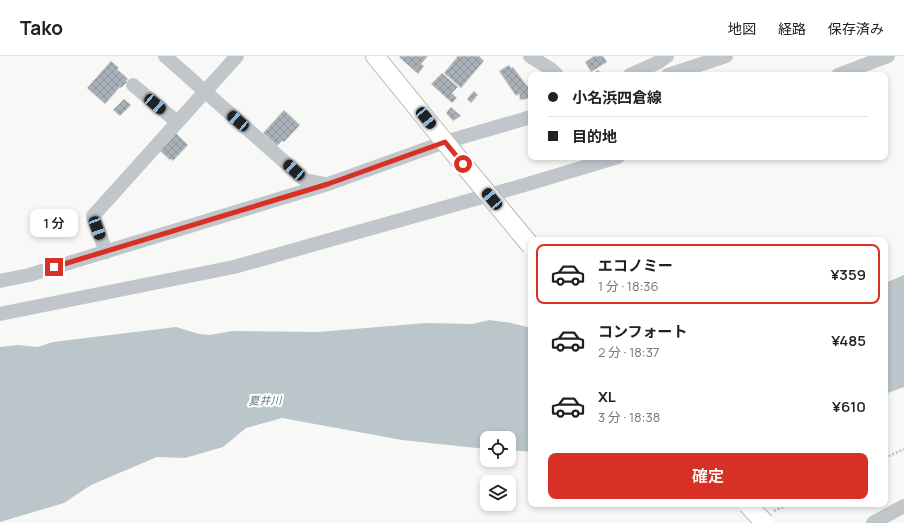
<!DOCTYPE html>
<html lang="ja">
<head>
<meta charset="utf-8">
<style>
	:root { --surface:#fff; --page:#f6f6f6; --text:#202124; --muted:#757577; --line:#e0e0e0; --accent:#d93025 }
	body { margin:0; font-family:Manrope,"Noto Sans JP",sans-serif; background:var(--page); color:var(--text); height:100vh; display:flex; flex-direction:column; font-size:15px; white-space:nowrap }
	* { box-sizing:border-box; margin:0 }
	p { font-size:13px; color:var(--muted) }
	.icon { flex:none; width:22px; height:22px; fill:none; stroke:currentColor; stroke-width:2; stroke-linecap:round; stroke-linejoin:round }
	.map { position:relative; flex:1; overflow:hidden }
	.side { position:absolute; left:528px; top:181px; width:360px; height:270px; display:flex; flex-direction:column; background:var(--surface); border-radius:8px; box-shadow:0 2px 6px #0003 }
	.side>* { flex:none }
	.hud { position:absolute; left:528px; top:16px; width:360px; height:88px; border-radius:8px; box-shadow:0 2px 6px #0003; display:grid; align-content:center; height:88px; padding:0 20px; background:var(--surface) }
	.tools { position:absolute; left:480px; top:375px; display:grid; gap:8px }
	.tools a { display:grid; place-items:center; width:36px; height:36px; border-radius:8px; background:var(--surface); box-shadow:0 2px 6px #0003; font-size:20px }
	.end { position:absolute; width:18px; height:18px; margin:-9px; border:5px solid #d93025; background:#fff; box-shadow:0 0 0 2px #fff }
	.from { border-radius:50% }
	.bubble { position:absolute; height:28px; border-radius:8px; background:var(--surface); box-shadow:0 2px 6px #0003; font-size:13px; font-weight:600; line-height:28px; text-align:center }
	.car { position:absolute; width:12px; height:24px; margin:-12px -6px; border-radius:5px; box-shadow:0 0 3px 1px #0007; background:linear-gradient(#222 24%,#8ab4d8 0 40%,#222 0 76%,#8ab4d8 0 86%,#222 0) }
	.hud b { display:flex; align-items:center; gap:14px; height:38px; font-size:15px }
	.hud b+b { border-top:1px solid var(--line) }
	.hud i { width:10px; height:10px; background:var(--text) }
	ul { padding:7px 0 0; list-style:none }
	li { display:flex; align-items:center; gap:12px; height:60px; margin:0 8px 6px; padding:0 12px; border:2px solid transparent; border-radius:8px }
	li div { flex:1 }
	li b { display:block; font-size:15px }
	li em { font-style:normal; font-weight:600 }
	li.on { border-color:var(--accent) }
	li>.icon { width:36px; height:36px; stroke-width:1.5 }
	.button { display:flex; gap:8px; margin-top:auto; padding:8px 20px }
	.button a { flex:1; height:46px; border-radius:8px; background:var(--accent); color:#fff; font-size:16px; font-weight:600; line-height:46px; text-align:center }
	header { display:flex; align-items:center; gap:24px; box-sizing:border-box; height:56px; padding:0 20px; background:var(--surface); border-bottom:1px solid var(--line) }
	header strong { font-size:19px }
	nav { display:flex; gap:22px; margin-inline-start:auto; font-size:14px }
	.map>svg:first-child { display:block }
</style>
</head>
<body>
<header>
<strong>Tako</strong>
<nav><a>地図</a><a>経路</a><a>保存済み</a></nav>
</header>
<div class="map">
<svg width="904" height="467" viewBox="0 0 904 467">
	<defs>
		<pattern id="building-cross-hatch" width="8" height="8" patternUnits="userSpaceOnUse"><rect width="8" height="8" fill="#a8b1b7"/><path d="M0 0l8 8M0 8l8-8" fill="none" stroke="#8d959a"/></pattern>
	</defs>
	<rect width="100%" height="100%" fill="#f8f9f6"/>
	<g fill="#bac6ca">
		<path d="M 904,219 L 904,331 L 885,338 L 885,227 Z"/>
		<path d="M 489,264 L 511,267 L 531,272 L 531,396 L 509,394 L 509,382 L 487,382 L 486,393 L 402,384 L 282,362 L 246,372 L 223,391 L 185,402 L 157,401 L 91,429 L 64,447 L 0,466 L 0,291 L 18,289 L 38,291 L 53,286 L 176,271 L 199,278 L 210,279 L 232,275 L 318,276 L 426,267 L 472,268 Z"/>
	</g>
	<g fill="url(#building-cross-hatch)" stroke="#dadad8">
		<path d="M 400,0 L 428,0 L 421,8 L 424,10 L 418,18 L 399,1 Z"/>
		<path d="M 458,0 L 479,0 L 484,5 L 461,32 L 444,17 Z"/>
		<path d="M 594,0 L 603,0 L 607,6 L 591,16 L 585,6 Z"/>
		<path d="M 111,5 L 119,12 L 117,13 L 128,23 L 126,25 L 127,26 L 121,32 L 120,31 L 105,48 L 87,32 Z"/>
		<path d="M 509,9 L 511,12 L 513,11 L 527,30 L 531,30 L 531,42 L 520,44 L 519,38 L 516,40 L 499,15 Z"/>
		<path d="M 598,14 L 602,19 L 591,19 Z"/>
		<path d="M 442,17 L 458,31 L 452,37 L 457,42 L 452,47 L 431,28 Z"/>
		<path d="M 474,35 L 478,39 L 471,47 L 467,43 Z"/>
		<path d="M 124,43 L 131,49 L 120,60 L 113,54 Z"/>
		<path d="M 451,51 L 461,60 L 453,65 L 446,57 Z"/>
		<path d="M 284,54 L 300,69 L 284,86 L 282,85 L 277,90 L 263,77 Z"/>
		<path d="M 174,75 L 188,89 L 173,105 L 171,103 L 170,104 L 158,93 Z"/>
	</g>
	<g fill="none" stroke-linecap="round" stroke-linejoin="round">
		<defs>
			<path id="major" d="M 375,0 L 453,96"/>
		</defs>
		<use href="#major" stroke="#b5babe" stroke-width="20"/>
		<g stroke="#bec0c3" stroke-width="2.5" stroke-dasharray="2 2" stroke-linecap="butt">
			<path d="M 885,402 L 904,393"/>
			<path d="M 774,455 L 789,448"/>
		</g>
		<g stroke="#c1c6ca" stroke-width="14">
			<path d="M 165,0 L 305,124 L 325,128"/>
			<path d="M 530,0 L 552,14 L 557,19"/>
			<path d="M 630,19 L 659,6 L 667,0"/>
			<path d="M 668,19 L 726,0"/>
			<path d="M 838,19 L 888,0"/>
			<path d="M 133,29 L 177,66"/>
			<path d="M 106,196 L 93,160 L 237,0"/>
			<path d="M 0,225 L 29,219 L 328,128 L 445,86 L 531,61"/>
			<path d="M 0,258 L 234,211 L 521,130 L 618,101"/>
			<path d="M 873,467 L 904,450"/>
		</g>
		<use href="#major" stroke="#fff" stroke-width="18"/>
		<defs>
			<g id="major-bridge">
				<path d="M 453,96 L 531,190"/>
				<path d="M 747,448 L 765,467"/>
			</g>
		</defs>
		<use href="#major-bridge" stroke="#b5babe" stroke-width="20" stroke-linecap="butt"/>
		<use href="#major-bridge" stroke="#fff" stroke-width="18"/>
	</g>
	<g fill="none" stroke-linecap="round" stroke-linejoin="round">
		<path stroke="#d93025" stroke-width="5" d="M 54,211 L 328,128 L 445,86 L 463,108"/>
	</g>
	<g text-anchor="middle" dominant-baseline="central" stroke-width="4" stroke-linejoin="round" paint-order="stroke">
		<g font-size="11" font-style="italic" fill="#637a83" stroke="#fff">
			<text transform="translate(265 344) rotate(-1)">夏井川</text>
		</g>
	</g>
</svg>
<div class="tools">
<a><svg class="icon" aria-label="locate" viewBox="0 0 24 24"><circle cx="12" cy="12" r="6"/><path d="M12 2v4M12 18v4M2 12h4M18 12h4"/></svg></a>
<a><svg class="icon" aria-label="layers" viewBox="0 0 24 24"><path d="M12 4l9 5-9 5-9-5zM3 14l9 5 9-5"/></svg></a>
</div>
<i class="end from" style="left:463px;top:108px"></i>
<i class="end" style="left:54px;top:211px"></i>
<div class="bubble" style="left:30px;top:153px;width:48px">1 分</div>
<i class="car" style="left:155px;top:48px;rotate:131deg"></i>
<i class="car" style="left:426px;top:62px;rotate:141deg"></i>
<i class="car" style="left:238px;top:65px;rotate:311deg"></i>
<i class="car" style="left:294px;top:114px;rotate:312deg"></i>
<i class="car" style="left:492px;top:143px;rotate:320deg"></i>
<i class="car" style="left:97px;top:172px;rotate:160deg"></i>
<div class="hud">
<b><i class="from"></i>小名浜四倉線</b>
<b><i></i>目的地</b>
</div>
<section class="side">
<ul>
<li class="on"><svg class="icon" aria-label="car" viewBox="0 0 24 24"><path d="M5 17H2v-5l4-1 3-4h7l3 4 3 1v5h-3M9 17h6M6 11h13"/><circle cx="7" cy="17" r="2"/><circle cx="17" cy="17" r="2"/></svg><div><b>エコノミー</b><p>1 分 · 18:36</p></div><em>¥359</em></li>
<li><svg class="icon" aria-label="car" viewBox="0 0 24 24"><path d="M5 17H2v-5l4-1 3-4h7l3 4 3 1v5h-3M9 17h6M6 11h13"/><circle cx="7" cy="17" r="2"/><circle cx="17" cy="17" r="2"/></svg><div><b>コンフォート</b><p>2 分 · 18:37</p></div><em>¥485</em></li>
<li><svg class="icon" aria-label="car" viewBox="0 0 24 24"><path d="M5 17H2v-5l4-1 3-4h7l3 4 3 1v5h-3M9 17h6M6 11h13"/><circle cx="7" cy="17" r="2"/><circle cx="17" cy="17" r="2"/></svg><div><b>XL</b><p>3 分 · 18:38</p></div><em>¥610</em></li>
</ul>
<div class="button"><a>確定</a></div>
</section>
</div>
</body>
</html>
